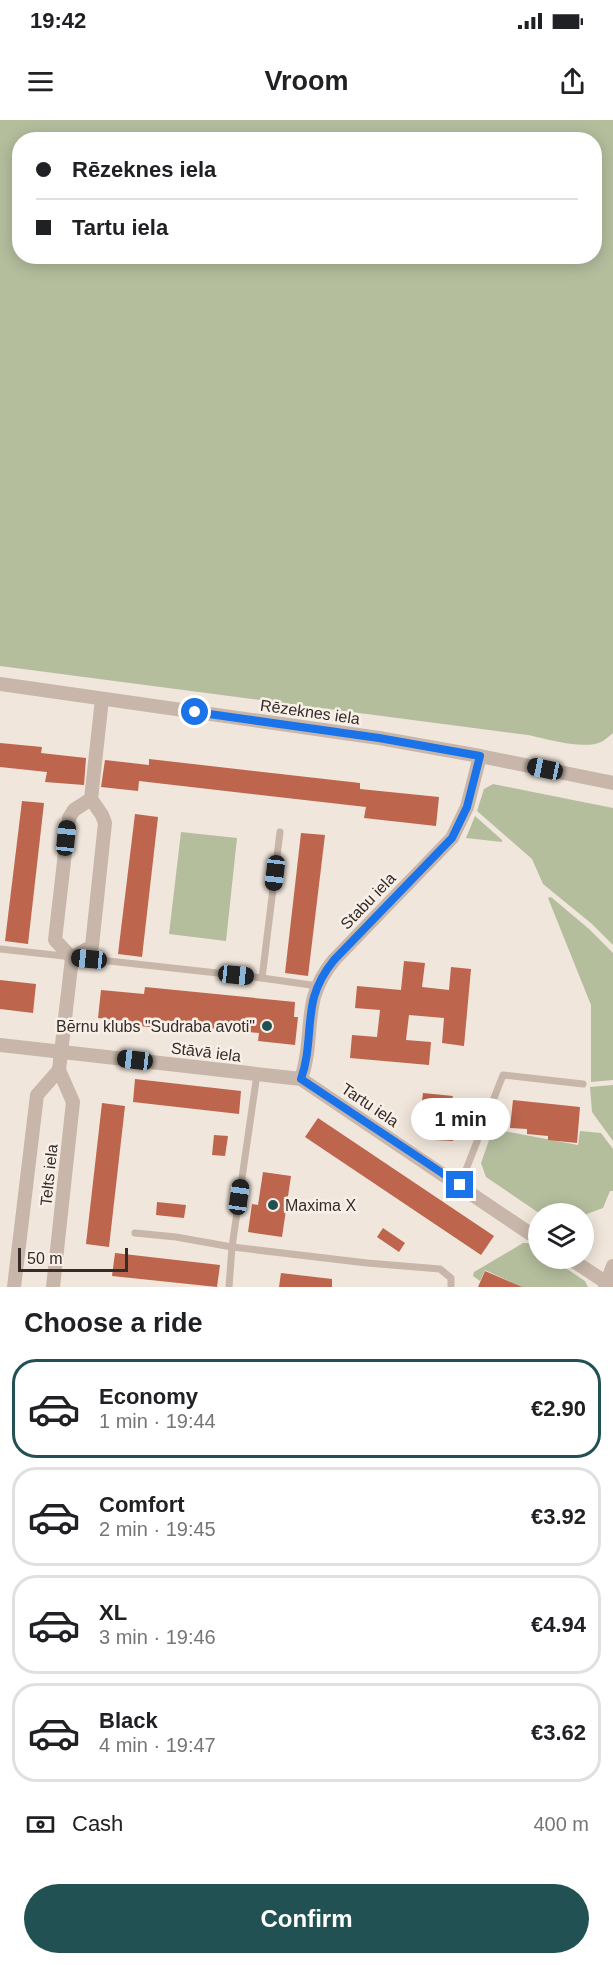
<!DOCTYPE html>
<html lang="en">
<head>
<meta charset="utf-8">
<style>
	:root { --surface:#fff; --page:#f6f6f6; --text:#202124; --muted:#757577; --line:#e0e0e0; --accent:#215153 }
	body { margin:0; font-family:Arial,sans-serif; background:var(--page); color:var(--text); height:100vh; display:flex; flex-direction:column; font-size:22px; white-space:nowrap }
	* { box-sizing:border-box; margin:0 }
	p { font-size:20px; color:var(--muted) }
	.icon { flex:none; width:33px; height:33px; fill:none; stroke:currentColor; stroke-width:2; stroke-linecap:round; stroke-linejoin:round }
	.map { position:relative; height:1167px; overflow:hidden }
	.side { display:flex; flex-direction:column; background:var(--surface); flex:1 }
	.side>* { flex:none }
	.banner { position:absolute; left:12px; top:12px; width:590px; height:132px; border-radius:24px; box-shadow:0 3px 15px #0003; display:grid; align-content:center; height:132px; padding:0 24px; background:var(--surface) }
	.fabs { position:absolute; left:528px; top:1083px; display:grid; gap:12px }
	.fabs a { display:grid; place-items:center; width:66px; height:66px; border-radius:50%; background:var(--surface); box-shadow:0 3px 15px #0003; font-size:30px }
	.scale { position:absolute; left:18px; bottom:15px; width:110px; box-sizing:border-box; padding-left:6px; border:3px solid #352c28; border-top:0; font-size:16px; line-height:21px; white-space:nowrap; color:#352c28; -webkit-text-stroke:4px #f8f0e8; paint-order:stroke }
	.end { position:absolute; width:27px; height:27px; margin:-14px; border:8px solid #1a73e8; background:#fff; box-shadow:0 0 0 3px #fff }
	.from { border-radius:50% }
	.bubble { position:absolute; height:42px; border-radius:21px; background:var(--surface); box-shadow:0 3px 15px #0003; font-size:20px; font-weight:600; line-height:42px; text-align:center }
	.car { position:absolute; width:18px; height:36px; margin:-18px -9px; border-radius:8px; box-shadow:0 0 4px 2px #0007; background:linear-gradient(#222 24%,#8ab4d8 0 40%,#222 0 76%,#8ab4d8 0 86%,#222 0) }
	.banner b { display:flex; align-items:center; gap:21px; height:57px; font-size:22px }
	.banner b+b { border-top:2px solid var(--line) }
	.banner i { width:15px; height:15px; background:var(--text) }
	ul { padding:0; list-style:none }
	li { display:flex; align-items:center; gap:18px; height:99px; margin:0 12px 9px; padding:0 12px; border:3px solid var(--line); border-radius:24px }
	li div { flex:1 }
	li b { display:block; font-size:22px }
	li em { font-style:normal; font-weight:600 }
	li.current { border-color:var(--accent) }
	li>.icon { width:54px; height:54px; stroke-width:1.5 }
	h2 { padding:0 24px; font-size:27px; line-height:72px }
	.pay { display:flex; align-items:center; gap:15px; height:66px; padding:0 24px; font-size:22px }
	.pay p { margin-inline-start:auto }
	.button { display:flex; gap:12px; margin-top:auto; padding:12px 24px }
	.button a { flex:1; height:69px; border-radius:36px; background:var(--accent); color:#fff; font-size:24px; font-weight:600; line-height:69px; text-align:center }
	.status { display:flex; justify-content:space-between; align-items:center; height:42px; padding:0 30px; background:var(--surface); direction:ltr }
	.status svg { height:16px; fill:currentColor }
	header { display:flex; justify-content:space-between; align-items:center; height:78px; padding:0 24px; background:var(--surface); font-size:27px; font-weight:600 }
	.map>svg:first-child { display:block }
</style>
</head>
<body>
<div class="status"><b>19:42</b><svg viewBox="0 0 49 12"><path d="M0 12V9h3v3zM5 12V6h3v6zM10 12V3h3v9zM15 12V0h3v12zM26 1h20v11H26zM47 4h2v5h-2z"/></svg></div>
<header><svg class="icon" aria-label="menu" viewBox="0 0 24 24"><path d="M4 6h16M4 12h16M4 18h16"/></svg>Vroom<svg class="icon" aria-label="share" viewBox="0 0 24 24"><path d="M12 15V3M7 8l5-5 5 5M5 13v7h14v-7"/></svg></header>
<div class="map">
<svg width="613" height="1167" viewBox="0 0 613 1167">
	<rect width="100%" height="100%" fill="#f0e6dc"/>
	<g fill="#b4be9d" fill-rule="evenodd">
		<path d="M 0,0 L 613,0 L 613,613 C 609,616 605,620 601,622 C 585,630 546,619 528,615 L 0,546 ZM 20,20 L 594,20 L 594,136 L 20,136 Z"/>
		<path d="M 493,664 L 613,688 L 613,825 L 592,804 L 543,764 L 532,739 L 477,691 L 484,669 Z"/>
		<path d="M 475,696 L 502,720 L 502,722 L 466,718 Z"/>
		<path d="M 181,712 L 237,718 L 226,821 L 169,814 Z"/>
		<path d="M 551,777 L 589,809 L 613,833 L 613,960 L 591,962 L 591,885 L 548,778 Z"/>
		<path d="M 613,965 L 613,1021 L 592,992 L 590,967 Z"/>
		<path d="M 493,1009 L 578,1025 L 580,1011 L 601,1013 L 613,1029 L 613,1071 L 610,1071 L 603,1088 L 584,1095 L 539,1093 L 486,1057 L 481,1043 Z"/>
		<path d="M 523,1123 L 528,1123 L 538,1130 L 538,1138 L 552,1139 L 585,1161 L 588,1167 L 509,1167 L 511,1162 L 485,1150 L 480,1161 L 473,1156 L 474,1152 Z"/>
	</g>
	<g fill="#bd654d">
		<path d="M 0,623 L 42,627 L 41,633 L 86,638 L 84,665 L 45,662 L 47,652 L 0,647 Z"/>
		<path d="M 149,639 L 360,663 L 360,669 L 439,677 L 436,706 L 364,698 L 366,687 L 139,661 L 138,671 L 101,667 L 105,640 L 149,645 Z"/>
		<path d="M 22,681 L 44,683 L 28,824 L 5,821 Z"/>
		<path d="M 135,694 L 158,697 L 142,837 L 118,834 Z"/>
		<path d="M 301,713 L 325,715 L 308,856 L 285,853 Z"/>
		<path d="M 404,841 L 425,843 L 422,867 L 449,870 L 451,847 L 471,849 L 464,926 L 442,923 L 444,898 L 409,895 L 406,920 L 431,922 L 429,945 L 350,938 L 352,915 L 377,917 L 380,890 L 355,888 L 357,866 L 401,870 Z"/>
		<path d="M 0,860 L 36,864 L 33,893 L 0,889 Z"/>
		<path d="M 145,867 L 295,882 L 294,897 L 298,897 L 295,925 L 258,921 L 259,913 L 185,906 L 185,911 L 177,910 L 140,906 L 141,903 L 98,898 L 101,870 L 144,874 Z"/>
		<path d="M 135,959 L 241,971 L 239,994 L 133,982 Z"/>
		<path d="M 423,973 L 453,976 L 452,979 L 458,980 L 458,988 L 461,988 L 460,999 L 455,999 L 453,1021 L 434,1020 L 436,997 L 420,996 Z"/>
		<path d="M 513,980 L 580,987 L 577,1023 L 548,1020 L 548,1016 L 527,1014 L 527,1009 L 510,1008 Z"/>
		<path d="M 102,983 L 125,986 L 109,1127 L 86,1124 Z"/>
		<path d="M 318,998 L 494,1116 L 481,1135 L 305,1017 Z"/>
		<path d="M 214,1015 L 228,1016 L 225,1036 L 212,1035 Z"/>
		<path d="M 263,1052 L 291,1056 L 282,1117 L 248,1112 L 252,1084 L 258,1085 Z"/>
		<path d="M 157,1082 L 186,1085 L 184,1098 L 156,1095 Z"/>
		<path d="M 383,1108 L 405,1123 L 399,1132 L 377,1117 Z"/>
		<path d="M 115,1133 L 220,1145 L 217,1167 L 112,1156 Z"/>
		<path d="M 485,1151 L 522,1167 L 478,1167 Z"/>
		<path d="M 281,1153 L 332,1159 L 332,1167 L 279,1167 Z"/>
	</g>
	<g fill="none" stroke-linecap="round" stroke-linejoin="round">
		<g stroke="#c7b6a9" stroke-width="7">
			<path d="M 0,829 L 262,858 L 318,866"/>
			<path d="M 262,858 L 280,712"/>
			<path d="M 460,1065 L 503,955 L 583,964"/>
			<path d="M 135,1113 L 176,1117 L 232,1127 L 367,1143 L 440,1149 L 451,1158 L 451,1167"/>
			<path d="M 229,1167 L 232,1127 L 257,954"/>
		</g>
		<g stroke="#c7b6a9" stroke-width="14">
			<path d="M 0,564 L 379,618 L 480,636 L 613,663"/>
			<path d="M 72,838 L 92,826 L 105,703 L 102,695 L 91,679 L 102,579"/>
			<path d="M 72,838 L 55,820 L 69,698 L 74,690 L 91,679"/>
			<path d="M 0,925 L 301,959 L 538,1119"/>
			<path d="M 301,959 C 311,931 307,904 314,877 C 318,863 325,851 334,840 L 452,718 L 467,687 L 480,636"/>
			<path d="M 569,1138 L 613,1167"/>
			<path d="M 14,1167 L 37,975 L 59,950"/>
			<path d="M 53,1167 L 73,982 L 59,950 L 72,838"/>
			<path d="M 605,1167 L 613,1146"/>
		</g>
	</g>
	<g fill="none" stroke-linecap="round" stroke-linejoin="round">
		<path stroke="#1a73e8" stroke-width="8" d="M 195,592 L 379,618 L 480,636 L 467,687 L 452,718 L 334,840 C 325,851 318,863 314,877 C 307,904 311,931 301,959 L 460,1065"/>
	</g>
	<g fill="#215153" stroke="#f8f0e8" stroke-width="2">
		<circle cx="267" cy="906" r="6"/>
		<circle cx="273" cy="1085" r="6"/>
	</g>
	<g text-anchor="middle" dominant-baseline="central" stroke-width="5" stroke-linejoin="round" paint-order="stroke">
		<g font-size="16" fill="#352c28" stroke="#f8f0e8">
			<text transform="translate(310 592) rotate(8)">Rēzeknes iela</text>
			<text transform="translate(368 781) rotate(-46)">Stabu iela</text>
			<text transform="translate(206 932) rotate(7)">Stāvā iela</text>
			<text transform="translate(370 985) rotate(34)">Tartu iela</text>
			<text transform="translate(49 1055) rotate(-84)">Telts iela</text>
		</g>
		<g font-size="16" fill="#352c28" stroke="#f8f0e8" text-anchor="end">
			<text x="255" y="906">Bērnu klubs "Sudraba avoti"</text>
			<text x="285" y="1085" text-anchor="start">Maxima X</text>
		</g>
	</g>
</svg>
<div class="fabs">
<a><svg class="icon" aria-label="layers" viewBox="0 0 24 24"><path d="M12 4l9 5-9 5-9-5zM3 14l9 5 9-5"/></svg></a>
</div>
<div class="scale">50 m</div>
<i class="end from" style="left:195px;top:592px"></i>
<i class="end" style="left:460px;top:1065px"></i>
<div class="bubble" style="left:411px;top:978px;width:99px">1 min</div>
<i class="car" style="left:545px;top:649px;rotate:282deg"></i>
<i class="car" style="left:66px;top:718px;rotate:6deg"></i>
<i class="car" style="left:275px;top:753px;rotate:187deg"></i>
<i class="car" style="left:89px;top:839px;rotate:276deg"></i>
<i class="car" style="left:236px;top:855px;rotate:96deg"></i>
<i class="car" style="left:135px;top:940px;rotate:277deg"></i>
<i class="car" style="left:239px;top:1077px;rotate:8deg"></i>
<div class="banner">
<b><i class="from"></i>Rēzeknes iela</b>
<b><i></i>Tartu iela</b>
</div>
</div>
<section class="side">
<h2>Choose a ride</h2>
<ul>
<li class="current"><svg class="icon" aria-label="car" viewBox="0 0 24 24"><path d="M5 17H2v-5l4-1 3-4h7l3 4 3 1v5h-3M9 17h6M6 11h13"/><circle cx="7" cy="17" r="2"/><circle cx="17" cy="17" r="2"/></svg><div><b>Economy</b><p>1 min · 19:44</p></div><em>€2.90</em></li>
<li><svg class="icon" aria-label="car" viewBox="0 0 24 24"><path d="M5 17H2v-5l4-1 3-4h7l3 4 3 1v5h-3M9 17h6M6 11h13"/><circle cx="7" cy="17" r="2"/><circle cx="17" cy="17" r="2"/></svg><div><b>Comfort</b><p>2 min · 19:45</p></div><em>€3.92</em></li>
<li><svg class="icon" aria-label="car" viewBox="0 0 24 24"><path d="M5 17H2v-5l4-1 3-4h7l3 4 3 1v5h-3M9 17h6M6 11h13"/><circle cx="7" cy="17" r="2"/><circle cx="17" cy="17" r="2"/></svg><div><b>XL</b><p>3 min · 19:46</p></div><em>€4.94</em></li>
<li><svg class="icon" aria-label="car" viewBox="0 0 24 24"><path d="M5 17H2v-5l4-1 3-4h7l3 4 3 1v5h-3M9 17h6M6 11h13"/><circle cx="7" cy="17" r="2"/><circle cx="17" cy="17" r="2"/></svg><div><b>Black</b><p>4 min · 19:47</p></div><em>€3.62</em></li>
</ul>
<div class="pay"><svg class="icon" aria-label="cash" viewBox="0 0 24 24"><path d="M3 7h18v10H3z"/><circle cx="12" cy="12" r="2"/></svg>Cash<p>400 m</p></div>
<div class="button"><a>Confirm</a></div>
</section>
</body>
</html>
